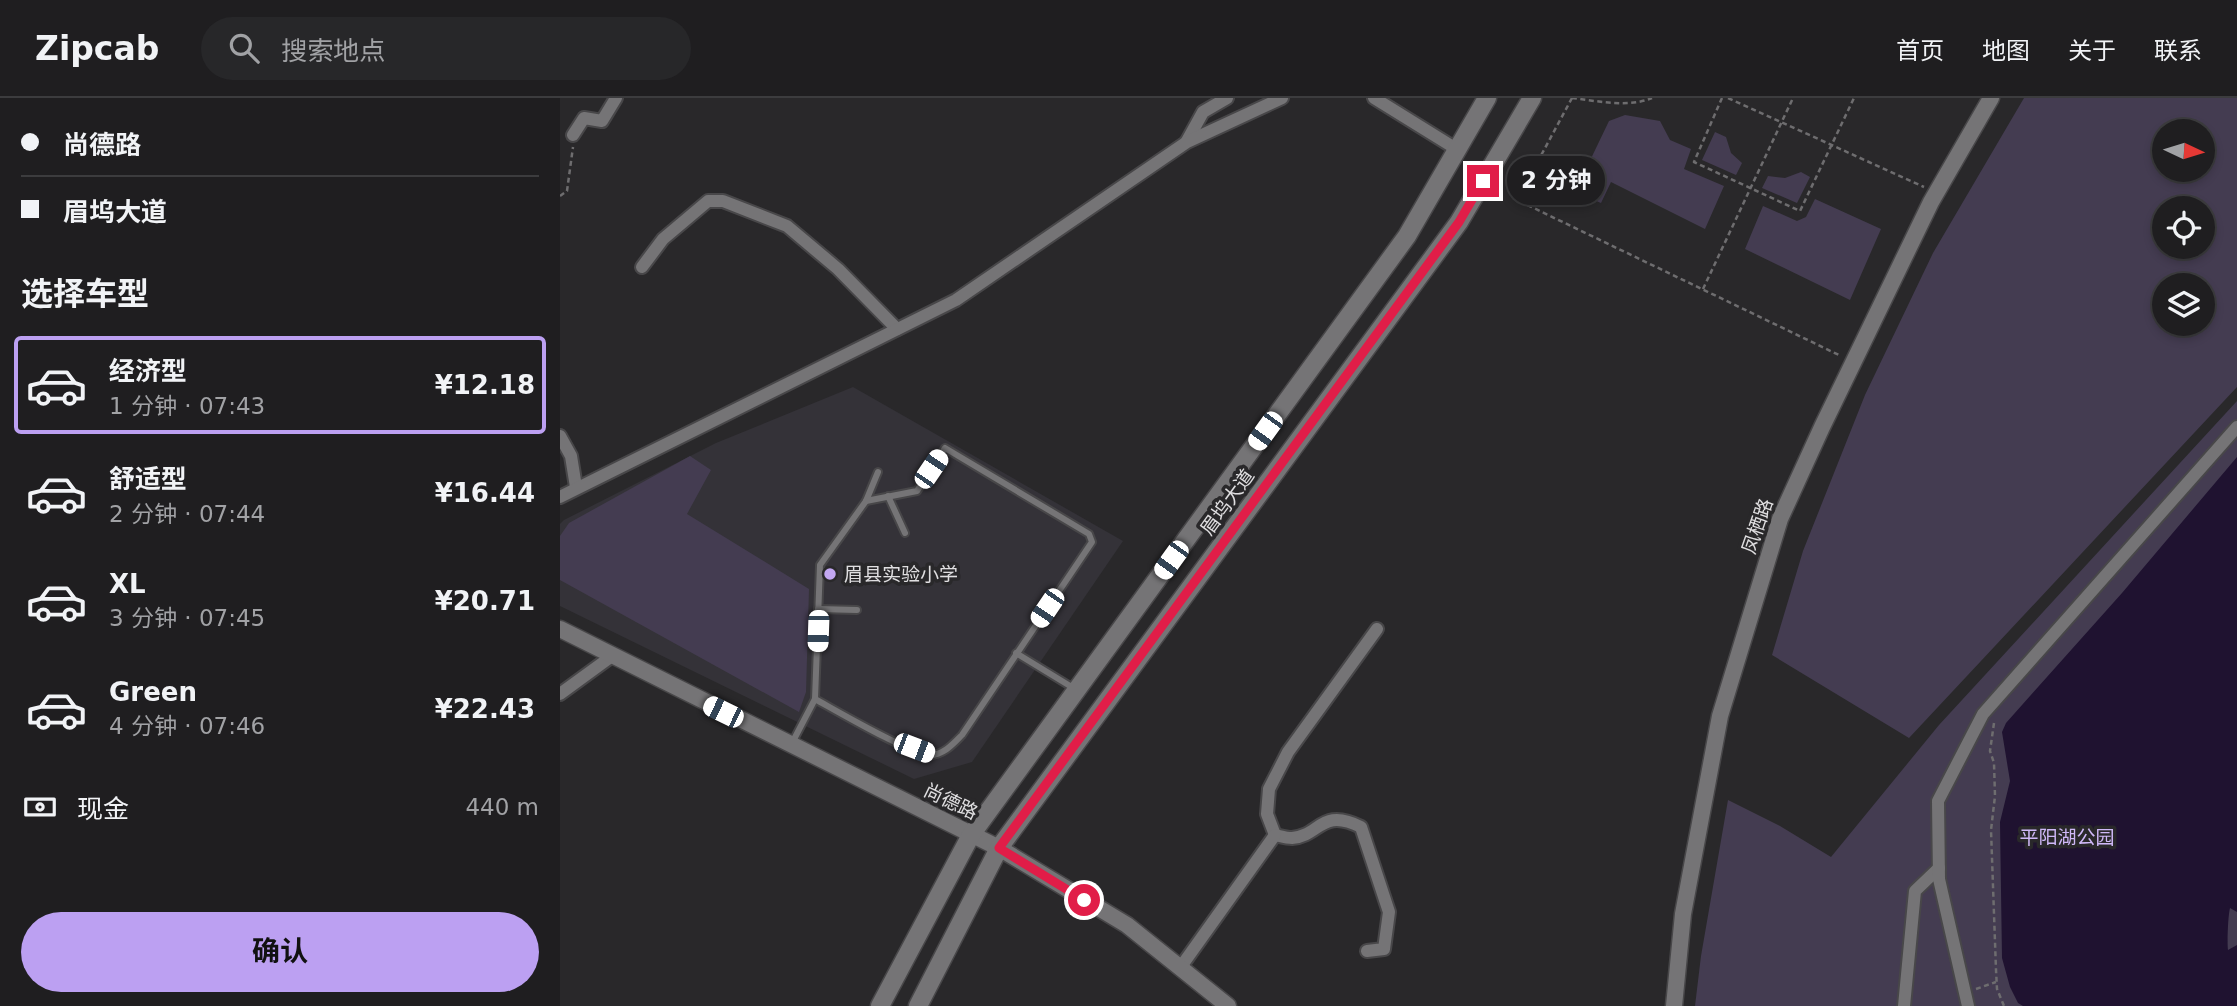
<!DOCTYPE html>
<html lang="zh">
<head>
<meta charset="utf-8">
<style>
	:root { --surface:#1f1e20; --page:#272729; --text:#f1f3f6; --muted:#a1a2a5; --line:#3c3c3e; --accent:#bca0f2 }
	body { margin:0; font-family:"DejaVu Sans","Noto Sans SC",sans-serif; background:var(--page); color:var(--text); height:100vh; display:flex; flex-direction:column; font-size:26px; white-space:nowrap }
	* { box-sizing:border-box; margin:0 }
	p { font-size:23px; color:var(--muted) }
	.icon { flex:none; width:38px; height:38px; fill:none; stroke:currentColor; stroke-width:2; stroke-linecap:round; stroke-linejoin:round }
	.map { position:relative; flex:1; overflow:hidden }
	.panel { display:flex; flex-direction:column; background:var(--surface); width:560px }
	.panel>* { flex:none }
	.hud { display:grid; align-content:center; height:154px; padding:0 21px; background:var(--surface) }
	.needle { width:46px; rotate:94deg }
	.tools { position:absolute; left:1592px; top:21px; display:grid; gap:14px }
	.tools a { display:grid; place-items:center; width:63px; height:63px; border-radius:50%; background:var(--surface); box-shadow:0 4px 10px #0003,0 0 0 2px var(--line); font-size:35px }
	.end { position:absolute; width:32px; height:32px; margin:-16px; border:9px solid #e11d48; background:#fff; box-shadow:0 0 0 4px #fff }
	.from { border-radius:50% }
	.bubble { position:absolute; height:49px; border-radius:24px; background:var(--surface); box-shadow:0 4px 10px #0003,0 0 0 2px var(--line); font-size:23px; font-weight:700; line-height:49px; text-align:center }
	.car { position:absolute; width:21px; height:42px; margin:-21px -10px; border-radius:9px; box-shadow:0 0 5px 2px #0007; background:linear-gradient(#fff 24%,#345 0 40%,#fff 0 76%,#345 0 86%,#fff 0) }
	.hud b { display:flex; align-items:center; gap:24px; height:66px; font-size:26px }
	.hud b+b { border-top:2px solid var(--line) }
	.hud i { width:18px; height:18px; background:var(--text) }
	ul { padding:0; list-style:none }
	li { display:flex; align-items:center; gap:21px; height:98px; margin:0 14px 10px; padding:0 7px; border:4px solid transparent; border-radius:7px }
	li div { flex:1 }
	li b { display:block; font-size:26px }
	li em { font-style:normal; font-weight:700 }
	li.on { border-color:var(--accent) }
	li>.icon { width:63px; height:63px; stroke-width:1.5 }
	h2 { padding:0 21px; font-size:32px; line-height:84px }
	.pay { display:flex; align-items:center; gap:18px; height:77px; padding:0 21px; font-size:26px }
	.pay p { margin-inline-start:auto }
	.primary-button { display:flex; gap:14px; margin-top:auto; padding:14px 21px }
	.primary-button a { flex:1; height:80px; border-radius:42px; background:var(--accent); color:#111; font-size:28px; font-weight:700; line-height:80px; text-align:center }
	header { display:flex; align-items:center; gap:42px; box-sizing:border-box; height:98px; padding:0 35px; background:var(--surface); border-bottom:2px solid var(--line) }
	header strong { font-size:33px }
	nav { display:flex; gap:38px; margin-inline-start:auto; font-size:24px }
	.search { width:490px; height:63px; background:var(--page); display:flex; align-items:center; gap:18px; box-sizing:border-box; padding:0 24px; border-radius:38px; color:var(--muted); font-size:26px }
	main { display:flex; flex:1; min-height:0 }
	.map>svg:first-child { display:block }
</style>
</head>
<body>
<header>
<strong>Zipcab</strong>
<div class="search"><svg class="icon" aria-label="search" viewBox="0 0 24 24"><circle cx="10" cy="10" r="6"/><path d="M15 15l6 6"/></svg>搜索地点</div>
<nav><a>首页</a><a>地图</a><a>关于</a><a>联系</a></nav>
</header>
<main>
<section class="panel">
<div class="hud">
<b><i class="from"></i>尚德路</b>
<b><i></i>眉坞大道</b>
</div>
<h2>选择车型</h2>
<ul>
<li class="on"><svg class="icon" aria-label="car" viewBox="0 0 24 24"><path d="M5 17H2v-5l4-1 3-4h7l3 4 3 1v5h-3M9 17h6M6 11h13"/><circle cx="7" cy="17" r="2"/><circle cx="17" cy="17" r="2"/></svg><div><b>经济型</b><p>1 分钟 · 07:43</p></div><em>¥12.18</em></li>
<li><svg class="icon" aria-label="car" viewBox="0 0 24 24"><path d="M5 17H2v-5l4-1 3-4h7l3 4 3 1v5h-3M9 17h6M6 11h13"/><circle cx="7" cy="17" r="2"/><circle cx="17" cy="17" r="2"/></svg><div><b>舒适型</b><p>2 分钟 · 07:44</p></div><em>¥16.44</em></li>
<li><svg class="icon" aria-label="car" viewBox="0 0 24 24"><path d="M5 17H2v-5l4-1 3-4h7l3 4 3 1v5h-3M9 17h6M6 11h13"/><circle cx="7" cy="17" r="2"/><circle cx="17" cy="17" r="2"/></svg><div><b>XL</b><p>3 分钟 · 07:45</p></div><em>¥20.71</em></li>
<li><svg class="icon" aria-label="car" viewBox="0 0 24 24"><path d="M5 17H2v-5l4-1 3-4h7l3 4 3 1v5h-3M9 17h6M6 11h13"/><circle cx="7" cy="17" r="2"/><circle cx="17" cy="17" r="2"/></svg><div><b>Green</b><p>4 分钟 · 07:46</p></div><em>¥22.43</em></li>
</ul>
<div class="pay"><svg class="icon" aria-label="cash" viewBox="0 0 24 24"><path d="M3 7h18v10H3z"/><circle cx="12" cy="12" r="2"/></svg>现金<p>440 m</p></div>
<div class="primary-button"><a>确认</a></div>
</section>
<div class="map">
<svg width="1677" height="908" viewBox="0 0 1677 908">
	<rect width="100%" height="100%" fill="#29282a"/>
	<path fill="#343238" d="M 293,289 L 563,443 L 412,664 L 354,681 L 0,508 L 0,426 L 4,422 L 156,345 Z"/>
	<g fill="#443c51" fill-rule="evenodd">
		<path d="M 1464,0 L 1677,0 L 1677,289 L 1349,640 L 1212,557 L 1243,453 L 1305,297 L 1373,155 ZM 1605,33 L 1643,33 L 1643,72 L 1605,72 ZM 1605,110 L 1643,110 L 1643,149 L 1605,149 ZM 1605,187 L 1643,187 L 1643,226 L 1605,226 Z"/>
		<path d="M 1065,17 L 1100,23 L 1110,42 L 1131,51 L 1124,71 L 1164,88 L 1145,131 L 1051,84 L 1041,105 L 1022,97 L 1012,109 L 981,97 L 995,65 L 1025,73 L 1049,23 Z"/>
		<path d="M 1155,34 L 1166,39 L 1171,55 L 1182,65 L 1176,77 L 1142,62 Z"/>
		<path d="M 1241,74 L 1250,79 L 1237,105 L 1202,90 L 1208,78 L 1225,80 Z"/>
		<path d="M 1255,101 L 1321,131 L 1290,202 L 1185,151 L 1203,108 L 1237,123 L 1246,119 Z"/>
		<path d="M 1677,303 L 1677,908 L 1135,908 L 1141,858 L 1168,702 L 1220,728 L 1271,759 L 1379,627 Z"/>
		<path d="M 130,358 L 151,372 L 127,416 L 249,491 L 246,594 L 239,614 L 0,482 L 0,438 L 9,425 Z"/>
	</g>
	<path fill="#1f1230" d="M 1677,359 L 1677,814 L 1670,810 C 1668,817 1667,846 1668,852 L 1677,847 L 1677,908 L 1463,908 L 1458,905 L 1450,889 L 1442,860 L 1440,724 L 1450,683 L 1442,634 L 1446,625 L 1562,495 Z"/>
	<g fill="none" stroke-linecap="round" stroke-linejoin="round">
		<defs>
			<g id="service">
				<path d="M 328,398 L 345,435"/>
				<path d="M 258,511 L 297,512"/>
				<path d="M 456,555 L 515,591"/>
				<path d="M 255,601 C 277,613 350,656 370,657 C 384,657 394,645 402,637 L 532,444 L 529,436 L 385,350 L 357,393 L 306,403"/>
				<path d="M 231,647 L 255,601 L 260,467 L 306,403 L 318,374"/>
			</g>
			<g id="minor">
				<path d="M 814,0 L 898,52"/>
				<path d="M 13,37 L 24,20 L 42,23 L 56,0"/>
				<path d="M 627,43 L 643,14 L 667,0"/>
				<path d="M 82,169 L 103,141 L 148,103 L 163,103 L 227,128 L 278,171 L 337,231"/>
				<path d="M 0,338 L 11,358 L 16,389"/>
				<path d="M 0,399 L 396,202 L 627,44 L 722,0"/>
				<path d="M 0,596 L 52,558"/>
				<path d="M 807,853 L 824,851 L 829,814 L 801,729 C 761,709 760,738 732,740 C 726,740 720,738 715,737 L 707,716 L 709,691 L 728,654 L 817,531"/>
				<path d="M 620,870 L 715,737"/>
				<path d="M 1344,908 L 1355,793 L 1379,770"/>
				<path d="M 1408,908 L 1379,781 L 1378,703 L 1423,616 L 1677,329"/>
			</g>
			<g id="tertiary">
				<path d="M 0,531 L 439,750 L 567,827 L 668,908"/>
				<path d="M 1114,908 L 1123,816 L 1160,618 L 1220,421 L 1262,329 L 1371,104 L 1431,0"/>
			</g>
			<g id="secondary">
				<path d="M 320,908 L 411,737 L 847,138 L 927,0"/>
				<path d="M 358,908 L 439,750 L 899,124 L 972,0"/>
			</g>
		</defs>
		<use href="#service" stroke="#484749" stroke-width="10"/>
		<use href="#minor" stroke="#484749" stroke-width="16"/>
		<use href="#tertiary" stroke="#484749" stroke-width="19"/>
		<use href="#secondary" stroke="#484749" stroke-width="21"/>
		<g stroke="#6e6d6f" stroke-width="2.5" stroke-dasharray="5 3.5" stroke-linecap="butt">
			<path d="M 1012,0 L 957,102 L 1281,258"/>
			<path d="M 1012,0 C 1038,3 1068,10 1092,0"/>
			<path d="M 1162,0 L 1134,64 L 1240,113 L 1294,0"/>
			<path d="M 1168,0 L 1364,89"/>
			<path d="M 0,98 L 7,93 L 13,49"/>
			<path d="M 1143,191 L 1233,0"/>
			<path d="M 1434,625 L 1430,653 L 1434,665 L 1435,698 L 1431,732 L 1436,872 L 1437,891 L 1444,908"/>
			<path d="M 1416,891 L 1436,884"/>
		</g>
		<use href="#service" stroke="#757476" stroke-width="6"/>
		<use href="#minor" stroke="#757476" stroke-width="12"/>
		<use href="#tertiary" stroke="#757476" stroke-width="16"/>
		<use href="#secondary" stroke="#757476" stroke-width="18"/>
	</g>
	<g fill="none" stroke-linecap="round" stroke-linejoin="round">
		<path stroke="#e11d48" stroke-width="9" d="M 524,802 L 439,750 L 899,124 L 923,83"/>
	</g>
	<circle fill="#c3a7f2" stroke="#29282a" stroke-width="2.5" cx="270" cy="476" r="7"/>
	<g text-anchor="middle" dominant-baseline="central" stroke-width="7" stroke-linejoin="round" paint-order="stroke">
		<g font-size="19" fill="#e0dfe1" stroke="#29282a">
			<text transform="translate(667 404) rotate(-54)">眉坞大道</text>
			<text transform="translate(1197 428) rotate(-71)">凤栖路</text>
			<text transform="translate(391 703) rotate(26)">尚德路</text>
		</g>
		<g font-size="19" fill="#e0dfe1" stroke="#29282a" text-anchor="start">
			<text x="284" y="476">眉县实验小学</text>
		</g>
		<g font-size="19" fill="#cfb8f7" stroke="#29282a">
			<text x="1507" y="739">平阳湖公园</text>
		</g>
	</g>
</svg>
<div class="tools">
<a><svg class="needle" viewBox="-14 -14 28 28"><path d="M0-13l5 13h-10z" fill="#e53935"/><path d="M0 13l5-13h-10z" fill="#a1a2a5"/></svg></a>
<a><svg class="icon" aria-label="locate" viewBox="0 0 24 24"><circle cx="12" cy="12" r="6"/><path d="M12 2v4M12 18v4M2 12h4M18 12h4"/></svg></a>
<a><svg class="icon" aria-label="layers" viewBox="0 0 24 24"><path d="M12 4l9 5-9 5-9-5zM3 14l9 5 9-5"/></svg></a>
</div>
<i class="end from" style="left:524px;top:802px"></i>
<i class="end" style="left:923px;top:83px"></i>
<div class="bubble" style="left:947px;top:58px;width:98px">2 分钟</div>
<i class="car" style="left:705px;top:333px;rotate:216deg"></i>
<i class="car" style="left:371px;top:371px;rotate:34deg"></i>
<i class="car" style="left:611px;top:462px;rotate:216deg"></i>
<i class="car" style="left:487px;top:510px;rotate:214deg"></i>
<i class="car" style="left:258px;top:533px;rotate:182deg"></i>
<i class="car" style="left:163px;top:614px;rotate:296deg"></i>
<i class="car" style="left:354px;top:650px;rotate:111deg"></i>
</div>
</main>
</body>
</html>
